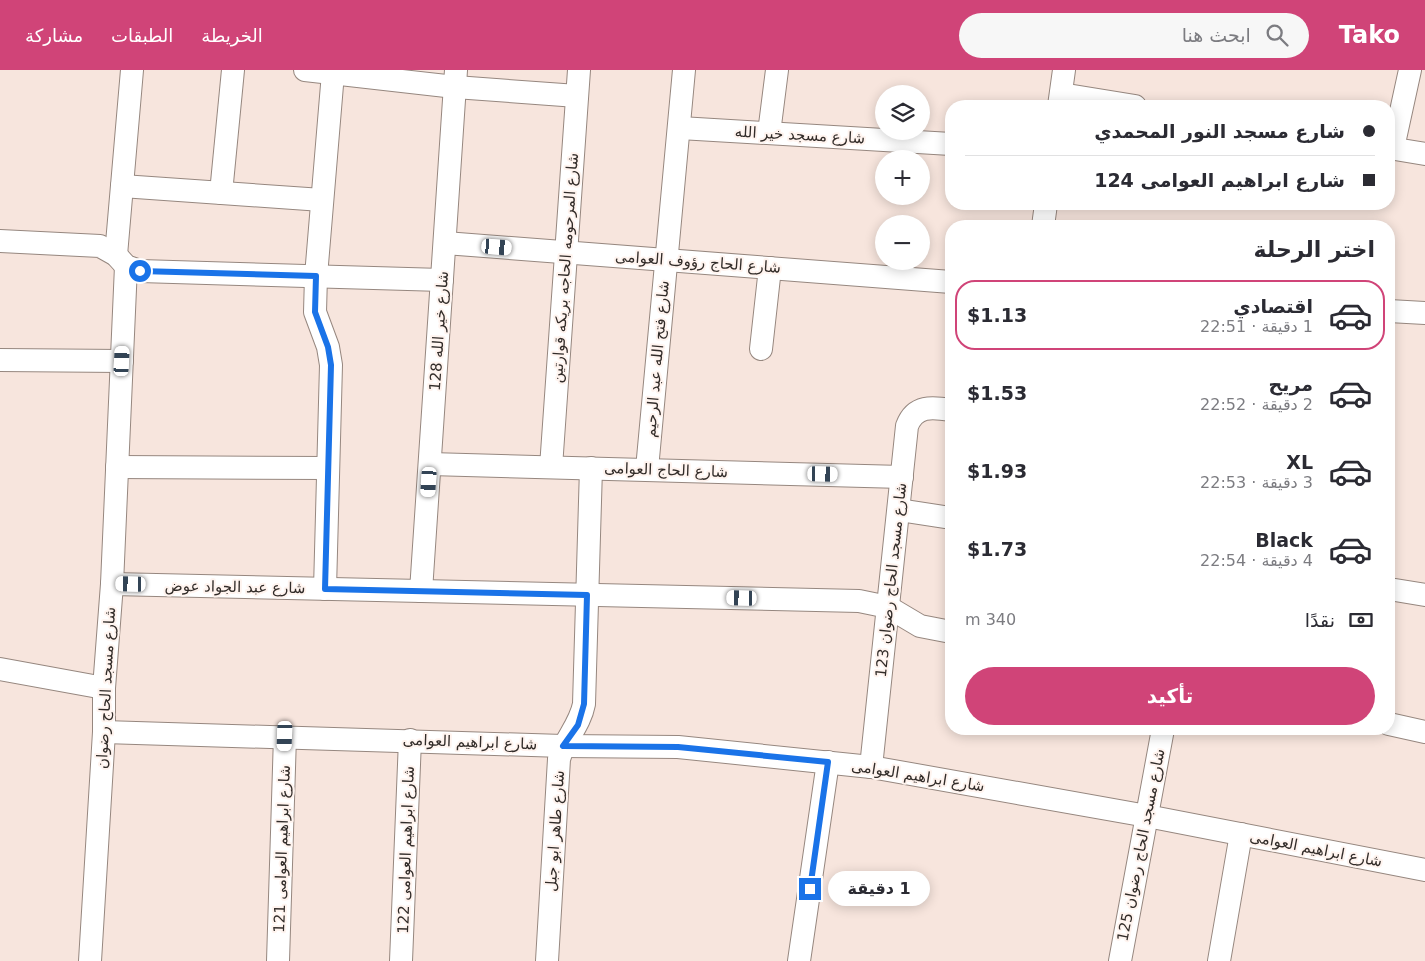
<!DOCTYPE html>
<html lang="ar">
<head>
<meta charset="utf-8">
<style>
	:root { --surface:#fff; --page:#f7f7f7; --text:#2b2b33; --muted:#7c7c81; --line:#e1e1e2; --accent:#d04478 }
	body { margin:0; font-family:"DejaVu Sans","Noto Sans Arabic",sans-serif; background:var(--page); color:var(--text); direction:rtl; height:100vh; display:flex; flex-direction:column; font-size:19px; white-space:nowrap }
	* { box-sizing:border-box; margin:0 }
	p { font-size:16px; color:var(--muted) }
	.icon { flex:none; width:28px; height:28px; fill:none; stroke:currentColor; stroke-width:2; stroke-linecap:round; stroke-linejoin:round }
	.map { position:relative; flex:1; overflow:hidden; direction:ltr }
	.side { position:absolute; left:945px; top:150px; width:450px; height:515px; display:flex; flex-direction:column; background:var(--surface); border-radius:20px; box-shadow:0 2px 12px #0003; direction:rtl }
	.side>* { flex:none }
	.top-card { position:absolute; left:945px; top:30px; width:450px; height:110px; border-radius:20px; box-shadow:0 2px 12px #0003; direction:rtl; display:grid; align-content:center; height:110px; padding:0 20px; background:var(--surface) }
	.buttons { position:absolute; left:875px; top:15px; display:grid; gap:10px }
	.buttons a { display:grid; place-items:center; width:55px; height:55px; border-radius:50%; background:var(--surface); box-shadow:0 2px 12px #0003; font-size:25px }
	.end { position:absolute; width:22px; height:22px; margin:-11px; border:6px solid #1a73e8; background:#fff; box-shadow:0 0 0 2px #fff }
	.from { border-radius:50% }
	.bubble { position:absolute; height:35px; border-radius:18px; background:var(--surface); box-shadow:0 2px 12px #0003; font-size:16px; font-weight:600; line-height:35px; text-align:center; direction:rtl }
	.car { position:absolute; width:15px; height:30px; margin:-15px -8px; border-radius:6px; box-shadow:0 0 4px 1px #0007; background:linear-gradient(#fff 24%,#345 0 40%,#fff 0 76%,#345 0 86%,#fff 0) }
	.top-card b { display:flex; align-items:center; gap:18px; height:48px; font-size:19px }
	.top-card b+b { border-top:1px solid var(--line) }
	.top-card i { width:12px; height:12px; background:var(--text) }
	ul { padding:0; list-style:none }
	li { display:flex; align-items:center; gap:15px; height:70px; margin:0 10px 8px; padding:0 10px; border:2px solid transparent; border-radius:20px }
	li div { flex:1 }
	li b { display:block; font-size:19px }
	li em { font-style:normal; font-weight:600 }
	li.current { border-color:var(--accent) }
	li>.icon { width:45px; height:45px; stroke-width:1.5 }
	h2 { padding:0 20px; font-size:22px; line-height:60px }
	.pay { display:flex; align-items:center; gap:12px; height:55px; padding:0 20px; font-size:19px }
	.pay p { margin-inline-start:auto }
	.primary-button { display:flex; gap:10px; margin-top:auto; padding:10px 20px }
	.primary-button a { flex:1; height:58px; border-radius:30px; background:var(--accent); color:#fff; font-size:20px; font-weight:600; line-height:58px; text-align:center }
	header { display:flex; align-items:center; gap:30px; box-sizing:border-box; height:70px; padding:0 25px; background:var(--accent); color:#fff }
	header strong { font-size:24px }
	nav { display:flex; gap:28px; margin-inline-start:auto; font-size:18px }
	.search { width:350px; height:45px; background:var(--page); display:flex; align-items:center; gap:12px; box-sizing:border-box; padding:0 18px; border-radius:28px; color:var(--muted); font-size:19px }
	.map>svg:first-child { display:block }
</style>
</head>
<body>
<header>
<strong>Tako</strong>
<div class="search"><svg class="icon" aria-label="search" viewBox="0 0 24 24"><circle cx="10" cy="10" r="6"/><path d="M15 15l6 6"/></svg>ابحث هنا</div>
<nav><a>الخريطة</a><a>الطبقات</a><a>مشاركة</a></nav>
</header>
<div class="map">
<svg width="1425" height="891" viewBox="0 0 1425 891">
	<rect width="100%" height="100%" fill="#f7e5dd"/>
	<g fill="none" stroke-linecap="round" stroke-linejoin="round">
		<defs>
			<g id="street">
				<path d="M 305,0 L 455,17 L 577,26"/>
				<path d="M 1061,24 L 1135,36"/>
				<path d="M 1059,36 L 1064,0"/>
				<path d="M 680,58 L 951,74"/>
				<path d="M 769,63 L 777,0"/>
				<path d="M 1389,78 L 1425,84"/>
				<path d="M 1393,78 L 1410,0"/>
				<path d="M 122,116 L 322,130"/>
				<path d="M 221,123 L 233,0"/>
				<path d="M 1043,156 L 1046,134"/>
				<path d="M 0,171 L 100,176 L 116,185 L 126,196 L 140,201 L 442,210"/>
				<path d="M 445,173 L 951,212"/>
				<path d="M 116,185 L 132,0"/>
				<path d="M 1389,241 L 1425,243"/>
				<path d="M 761,279 L 770,198"/>
				<path d="M 0,290 L 122,291"/>
				<path d="M 430,394 L 902,407"/>
				<path d="M 117,397 L 328,398"/>
				<path d="M 551,397 L 579,0"/>
				<path d="M 647,399 L 684,0"/>
				<path d="M 899,440 L 951,448"/>
				<path d="M 112,514 L 859,531 L 888,537 L 920,556 L 951,562"/>
				<path d="M 325,519 L 331,295 L 328,277 L 315,242 L 316,206 L 333,3"/>
				<path d="M 1389,519 L 1425,525"/>
				<path d="M 421,521 L 456,0"/>
				<path d="M 0,599 L 104,618"/>
				<path d="M 1389,654 L 1425,662"/>
				<path d="M 104,662 L 563,676 L 678,677 L 871,697 L 1147,746 L 1425,800"/>
				<path d="M 871,697 L 907,356 C 915,335 932,337 951,340"/>
				<path d="M 90,891 L 104,662 L 104,618 L 112,514 L 126,196"/>
				<path d="M 278,891 L 285,666"/>
				<path d="M 401,891 L 410,670"/>
				<path d="M 547,891 L 559,689 C 565,669 580,655 584,634 L 591,398"/>
				<path d="M 799,891 L 828,692"/>
				<path d="M 1120,891 L 1163,659"/>
				<path d="M 1219,891 L 1241,764"/>
			</g>
		</defs>
		<use href="#street" stroke="#96877f" stroke-width="24"/>
		<use href="#street" stroke="#fff" stroke-width="22"/>
	</g>
	<g fill="none" stroke-linecap="round" stroke-linejoin="round">
		<path stroke="#1a73e8" stroke-width="6" d="M 140,201 L 316,206 L 315,242 L 328,277 L 331,295 L 325,519 L 587,525 L 584,634 L 578,655 L 563,676 L 678,677 L 828,692 L 810,819"/>
	</g>
	<g text-anchor="middle" dominant-baseline="central" stroke-width="4" stroke-linejoin="round" paint-order="stroke">
		<g font-size="15" fill="#322c29" stroke="#fff4ef">
			<text transform="translate(800 65) rotate(3)">شارع مسجد خير الله</text>
			<text transform="translate(698 192) rotate(4)">شارع الحاج رؤوف العوامى</text>
			<text transform="translate(565 198) rotate(-86)">شارع المرحومه الحاجه بريكه قوارتين</text>
			<text transform="translate(439 261) rotate(-86)">شارع خير الله 128</text>
			<text transform="translate(657 289) rotate(-85)">شارع فتح الله عبد الرحيم</text>
			<text transform="translate(666 400) rotate(2)">شارع الحاج العوامى</text>
			<text transform="translate(891 510) rotate(-84)">شارع مسجد الحاج رضوان 123</text>
			<text transform="translate(235 517) rotate(1)">شارع عبد الجواد عوض</text>
			<text transform="translate(106 618) rotate(-87)">شارع مسجد الحاج رضوان</text>
			<text transform="translate(470 672) rotate(2)">شارع ابراهيم العوامى</text>
			<text transform="translate(918 706) rotate(9)">شارع ابراهيم العوامى</text>
			<text transform="translate(555 761) rotate(-86)">شارع طاهر ابو جبل</text>
			<text transform="translate(1141 775) rotate(-79)">شارع مسجد الحاج رضوان 125</text>
			<text transform="translate(282 779) rotate(-88)">شارع ابراهيم العوامى 121</text>
			<text transform="translate(1316 779) rotate(11)">شارع ابراهيم العوامى</text>
			<text transform="translate(406 780) rotate(-88)">شارع ابراهيم العوامى 122</text>
		</g>
	</g>
</svg>
<div class="buttons">
<a><svg class="icon" aria-label="layers" viewBox="0 0 24 24"><path d="M12 4l9 5-9 5-9-5zM3 14l9 5 9-5"/></svg></a>
<a>+</a>
<a>−</a>
</div>
<i class="end from" style="left:140px;top:201px"></i>
<i class="end" style="left:810px;top:819px"></i>
<div class="bubble" style="left:828px;top:801px;width:102px">1 دقيقة</div>
<i class="car" style="left:497px;top:177px;rotate:95deg"></i>
<i class="car" style="left:122px;top:291px;rotate:3deg"></i>
<i class="car" style="left:823px;top:404px;rotate:91deg"></i>
<i class="car" style="left:429px;top:412px;rotate:184deg"></i>
<i class="car" style="left:131px;top:514px;rotate:271deg"></i>
<i class="car" style="left:742px;top:528px;rotate:271deg"></i>
<i class="car" style="left:285px;top:666px;rotate:182deg"></i>
<div class="top-card">
<b><i class="from"></i>شارع مسجد النور المحمدي</b>
<b><i></i>شارع ابراهيم العوامى 124</b>
</div>
<section class="side">
<h2>اختر الرحلة</h2>
<ul>
<li class="current"><svg class="icon" aria-label="car" viewBox="0 0 24 24"><path d="M5 17H2v-5l4-1 3-4h7l3 4 3 1v5h-3M9 17h6M6 11h13"/><circle cx="7" cy="17" r="2"/><circle cx="17" cy="17" r="2"/></svg><div><b>اقتصادي</b><p>1 دقيقة · 22:51</p></div><em>$1.13</em></li>
<li><svg class="icon" aria-label="car" viewBox="0 0 24 24"><path d="M5 17H2v-5l4-1 3-4h7l3 4 3 1v5h-3M9 17h6M6 11h13"/><circle cx="7" cy="17" r="2"/><circle cx="17" cy="17" r="2"/></svg><div><b>مريح</b><p>2 دقيقة · 22:52</p></div><em>$1.53</em></li>
<li><svg class="icon" aria-label="car" viewBox="0 0 24 24"><path d="M5 17H2v-5l4-1 3-4h7l3 4 3 1v5h-3M9 17h6M6 11h13"/><circle cx="7" cy="17" r="2"/><circle cx="17" cy="17" r="2"/></svg><div><b>XL</b><p>3 دقيقة · 22:53</p></div><em>$1.93</em></li>
<li><svg class="icon" aria-label="car" viewBox="0 0 24 24"><path d="M5 17H2v-5l4-1 3-4h7l3 4 3 1v5h-3M9 17h6M6 11h13"/><circle cx="7" cy="17" r="2"/><circle cx="17" cy="17" r="2"/></svg><div><b>Black</b><p>4 دقيقة · 22:54</p></div><em>$1.73</em></li>
</ul>
<div class="pay"><svg class="icon" aria-label="cash" viewBox="0 0 24 24"><path d="M3 7h18v10H3z"/><circle cx="12" cy="12" r="2"/></svg>نقدًا<p>340 m</p></div>
<div class="primary-button"><a>تأكيد</a></div>
</section>
</div>
</body>
</html>
